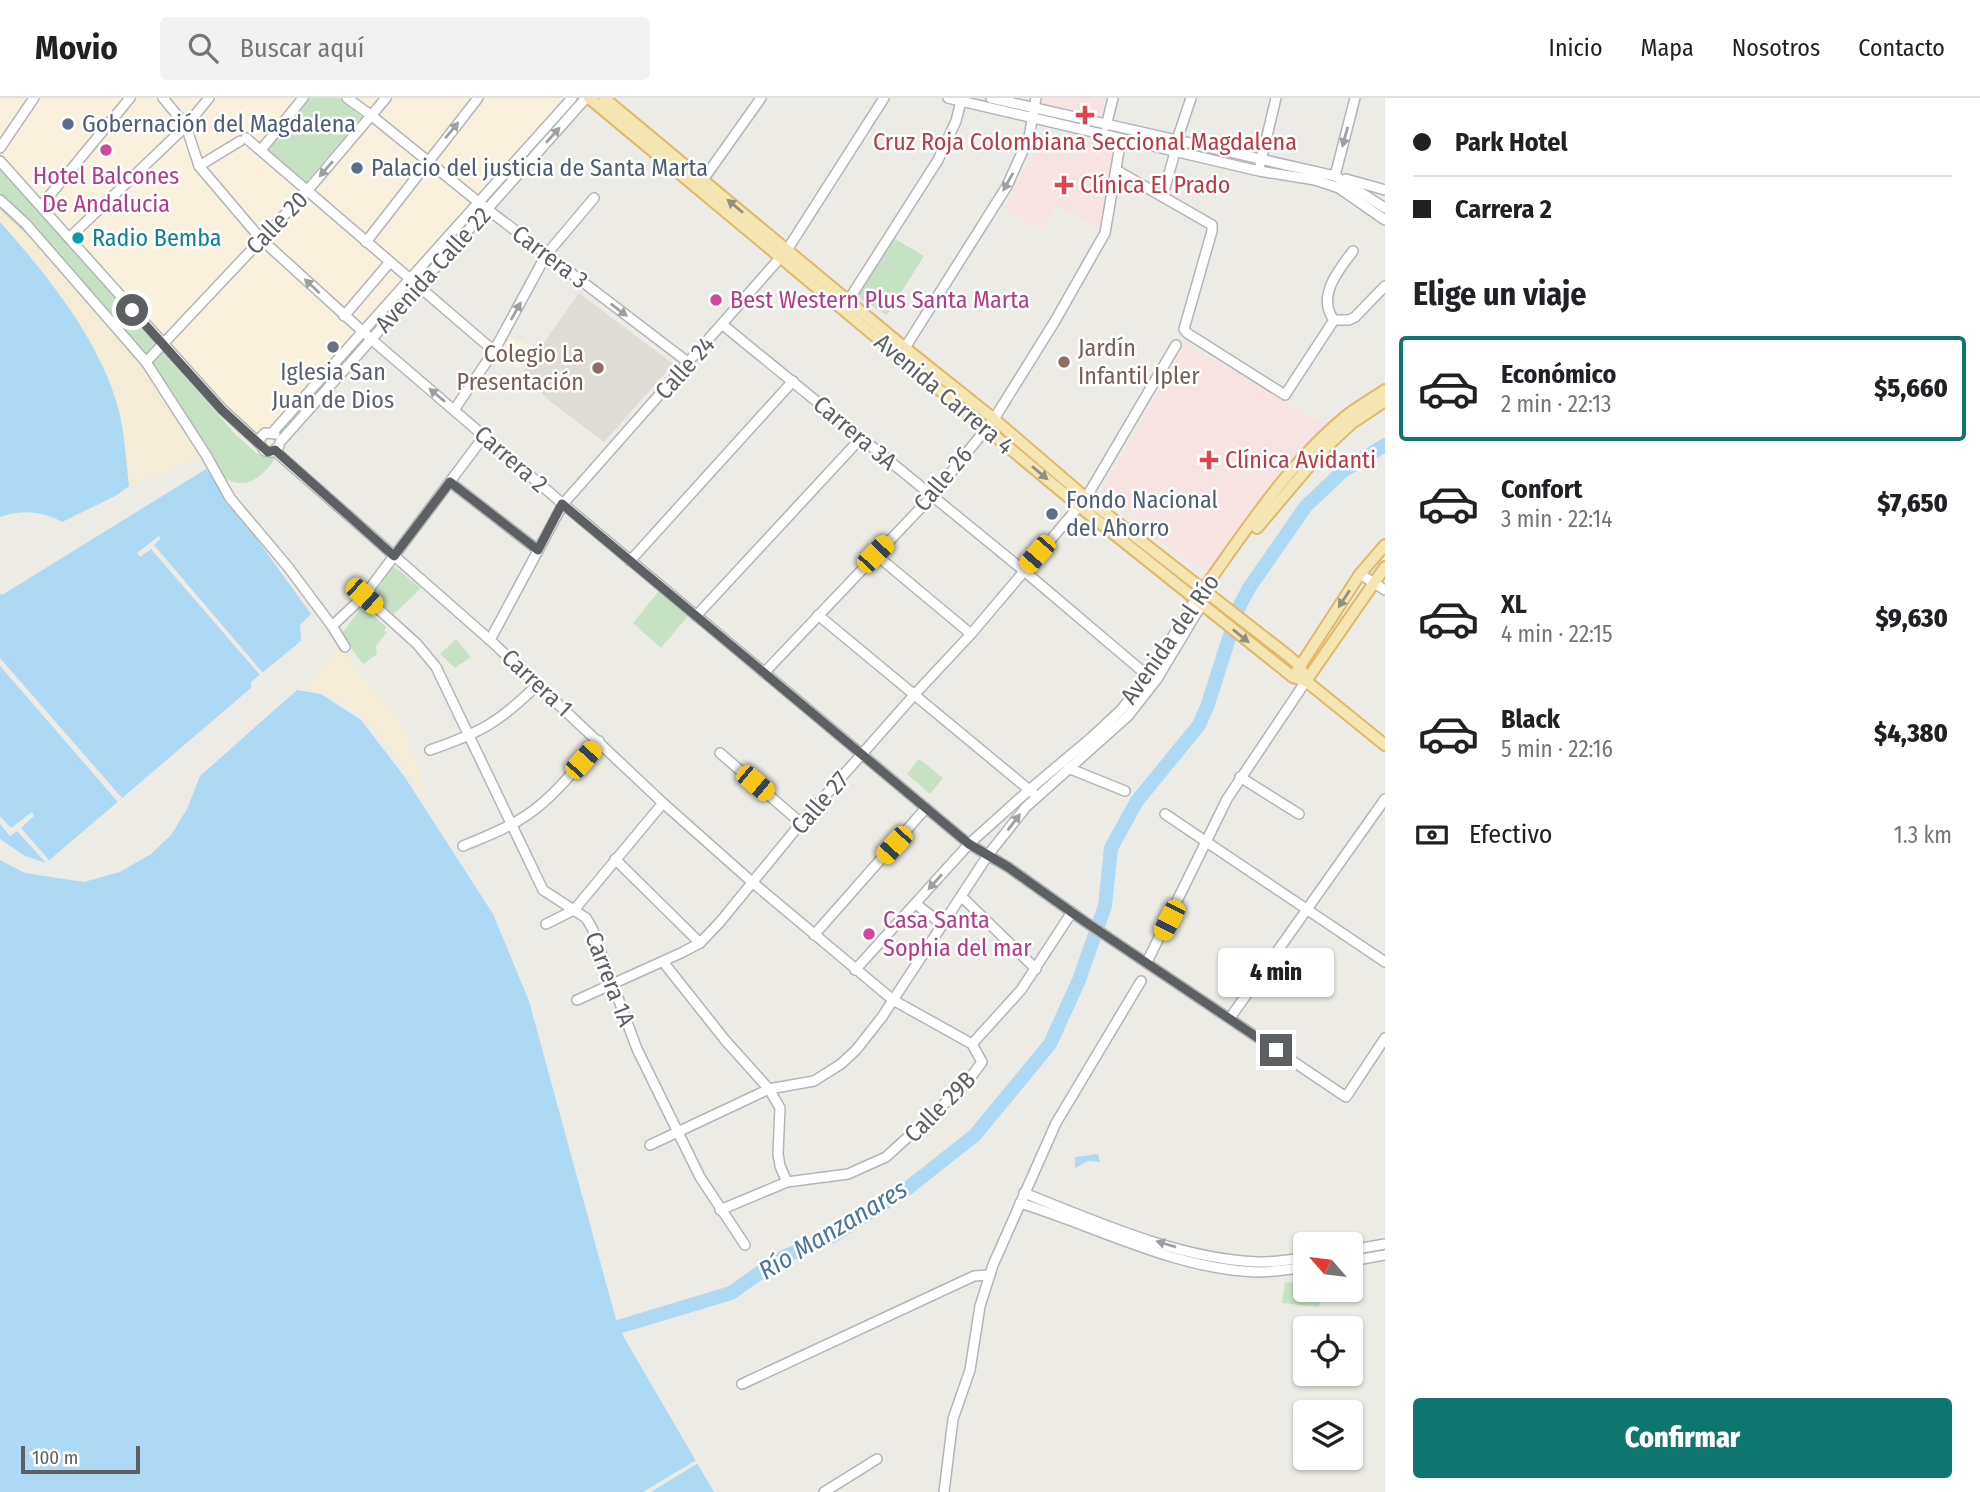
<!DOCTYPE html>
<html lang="es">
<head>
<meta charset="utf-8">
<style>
	:root { --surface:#fff; --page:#f2f2f2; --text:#202124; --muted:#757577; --line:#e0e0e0; --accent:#0f766e }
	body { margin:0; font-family:"Fira Sans Condensed",sans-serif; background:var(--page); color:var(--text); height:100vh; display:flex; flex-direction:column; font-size:26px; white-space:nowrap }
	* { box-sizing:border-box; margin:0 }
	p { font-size:23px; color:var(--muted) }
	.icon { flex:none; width:38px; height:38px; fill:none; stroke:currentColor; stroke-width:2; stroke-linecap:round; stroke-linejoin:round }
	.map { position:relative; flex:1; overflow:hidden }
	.panel { display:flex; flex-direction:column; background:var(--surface); width:595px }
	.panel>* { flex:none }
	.guide { display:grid; align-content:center; height:154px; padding:0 28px; background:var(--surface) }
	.needle { width:46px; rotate:298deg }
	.buttons { position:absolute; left:1293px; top:1134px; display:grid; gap:14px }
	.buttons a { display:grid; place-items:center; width:70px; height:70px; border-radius:7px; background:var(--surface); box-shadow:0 2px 5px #0004; font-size:35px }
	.scale { position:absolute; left:21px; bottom:18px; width:119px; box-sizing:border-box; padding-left:7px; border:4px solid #5c6063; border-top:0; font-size:19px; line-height:24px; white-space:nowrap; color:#5c6063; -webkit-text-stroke:5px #fff; paint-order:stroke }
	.end { position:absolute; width:32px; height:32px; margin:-16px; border:9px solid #5c6063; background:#fff; box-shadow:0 0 0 4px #fff }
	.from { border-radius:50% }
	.bubble { position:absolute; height:49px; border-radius:7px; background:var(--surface); box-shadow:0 2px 5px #0004; font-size:23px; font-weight:800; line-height:49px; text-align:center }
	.car { position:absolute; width:21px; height:42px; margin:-21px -10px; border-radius:9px; box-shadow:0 0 5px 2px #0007; background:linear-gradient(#f5c518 24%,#345 0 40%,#f5c518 0 76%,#345 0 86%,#f5c518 0) }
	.guide b { display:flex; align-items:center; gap:24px; height:66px; font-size:26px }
	.guide b+b { border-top:2px solid var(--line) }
	.guide i { width:18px; height:18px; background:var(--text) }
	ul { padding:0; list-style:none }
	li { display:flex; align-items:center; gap:21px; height:105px; margin:0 14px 10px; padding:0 14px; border:4px solid transparent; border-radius:7px }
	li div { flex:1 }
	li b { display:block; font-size:26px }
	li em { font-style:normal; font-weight:800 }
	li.current { border-color:var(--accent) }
	li>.icon { width:63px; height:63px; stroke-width:1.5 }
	h2 { padding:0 28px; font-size:32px; line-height:84px }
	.pay { display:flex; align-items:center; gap:18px; height:77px; padding:0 28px; font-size:26px }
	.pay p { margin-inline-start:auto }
	.action { display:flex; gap:14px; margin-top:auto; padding:14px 28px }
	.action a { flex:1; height:80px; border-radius:7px; background:var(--accent); color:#fff; font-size:28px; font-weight:800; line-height:80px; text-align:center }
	header { display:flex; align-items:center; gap:42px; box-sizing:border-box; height:98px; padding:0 35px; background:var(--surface); border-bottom:2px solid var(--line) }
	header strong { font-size:33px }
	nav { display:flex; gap:38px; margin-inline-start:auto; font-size:24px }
	.search { width:490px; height:63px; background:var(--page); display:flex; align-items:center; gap:18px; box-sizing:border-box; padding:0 24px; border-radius:7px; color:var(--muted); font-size:26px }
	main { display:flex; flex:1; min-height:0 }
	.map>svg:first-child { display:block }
</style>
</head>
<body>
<header>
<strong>Movio</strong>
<div class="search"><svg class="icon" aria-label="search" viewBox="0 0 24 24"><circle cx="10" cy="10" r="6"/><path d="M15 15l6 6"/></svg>Buscar aquí</div>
<nav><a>Inicio</a><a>Mapa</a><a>Nosotros</a><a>Contacto</a></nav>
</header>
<main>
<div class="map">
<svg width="1385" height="1394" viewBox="0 0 1385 1394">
	<rect width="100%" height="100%" fill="#edebe5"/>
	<g fill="#f9f1dd">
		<path d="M 0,0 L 584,0 L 275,353 L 238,321 L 0,57 Z"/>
		<path d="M 510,239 L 535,250 L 521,272 L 501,255 Z"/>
	</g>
	<path fill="#dfdcd6" d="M 579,195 L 673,266 L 604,344 L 546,300 L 523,274 Z"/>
	<g fill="#f8e3e3">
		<path d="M 1041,0 L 1106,0 L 1099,25 L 1039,10 Z"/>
		<path d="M 1071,35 L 1119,43 L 1103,132 L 1056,107 L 1042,132 L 1004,111 L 1035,52 L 1054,58 L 1057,49 L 1067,52 Z"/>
		<path d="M 1184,246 L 1233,272 L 1326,328 L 1209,475 L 1153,440 L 1155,429 L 1101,396 Z"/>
	</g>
	<g fill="#c6e1c4">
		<path d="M 308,0 L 339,0 L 362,19 L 306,84 L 268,53 Z"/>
		<path d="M 0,69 L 235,336 L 256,355 L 276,359 C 263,379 245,394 224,379 L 48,156 L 0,112 Z"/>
		<path d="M 892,139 L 924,158 L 887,217 L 856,198 Z"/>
		<path d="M 393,468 L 421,490 L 393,517 L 374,497 Z"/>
		<path d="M 659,493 L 688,518 L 661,550 L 633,525 Z"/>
		<path d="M 362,508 L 386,529 L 384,532 L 387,534 L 376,548 L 377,556 L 363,566 L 341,537 Z"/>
		<path d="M 456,541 L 471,559 L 455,570 L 440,556 Z"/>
		<path d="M 919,661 L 943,680 L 930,696 L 907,676 Z"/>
		<path d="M 1285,1184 L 1305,1186 L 1306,1192 L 1321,1192 L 1319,1209 L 1282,1205 Z"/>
	</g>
	<g fill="#f5ecd7">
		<path d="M 0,112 L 48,156 L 133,254 L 213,366 L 206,371 L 197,360 L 129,388 L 119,312 L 44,173 L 0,124 Z"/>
		<path d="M 339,545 L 356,572 L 384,604 L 405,633 L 420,675 L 429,707 C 399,661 364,601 306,589 L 330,562 Z"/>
	</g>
	<g fill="#aed9f4">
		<path d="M 0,124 C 47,177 101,243 119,313 C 125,337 126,363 129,388 L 117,397 L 62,424 C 44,413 20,411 0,419 Z"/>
		<path d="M 206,371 L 311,516 L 300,527 L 301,543 L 251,584 L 251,590 L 46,765 L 25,758 L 0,741 L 0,496 L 2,497 Z"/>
		<path d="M 297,592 L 321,596 L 361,622 L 404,678 L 493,816 L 529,903 L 618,1229 L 714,1394 L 0,1394 L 0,762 L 25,775 L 84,784 L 120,774 L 151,756 L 171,737 L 187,711 L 200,678 Z"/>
		<path d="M 1098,1056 L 1100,1064 L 1088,1063 L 1075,1070 L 1075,1059 Z"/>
	</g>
	<g fill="#edebe5">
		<path d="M 159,438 L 161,440 L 154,447 L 263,575 L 260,577 L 151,451 L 140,459 L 137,455 Z"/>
		<path d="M 0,560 L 122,700 L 118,704 L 0,568 Z"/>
		<path d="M 32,714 L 34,718 L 21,730 L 49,762 L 46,765 L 17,733 L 10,738 L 0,726 L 0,718 L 11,730 Z"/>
		<path d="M 698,1361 L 700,1364 L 651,1394 L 643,1394 Z"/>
	</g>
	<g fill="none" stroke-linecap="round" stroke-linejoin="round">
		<path stroke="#aed9f4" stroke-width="14" d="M 618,1229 L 731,1195 L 779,1161 L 834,1137 L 908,1090 L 975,1037 L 1050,946 L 1079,882 L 1105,808 L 1111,750 L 1137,703 L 1199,627 L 1208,606 L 1239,509 L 1249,490 L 1306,408 L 1343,373 L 1385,347"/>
		<defs>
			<g id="minor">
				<path d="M 163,0 L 186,28 L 199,68 L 261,141 L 371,241 L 563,406 L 969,746 L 1008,769 L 1084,823 L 1346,999 L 1385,940"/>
				<path d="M 347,0 L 372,18 L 487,111 L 689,265"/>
				<path d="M 948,0 L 1259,73 L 1315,82 L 1339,90 L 1385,122"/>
				<path d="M 991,0 L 1335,78 L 1385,110"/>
				<path d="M 1106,28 L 1113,0"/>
				<path d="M 246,40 L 494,253"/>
				<path d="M 1177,42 L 1191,0"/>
				<path d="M 0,50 L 34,0"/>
				<path d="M 261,52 L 303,0"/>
				<path d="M 0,63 L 222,311 L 259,345 L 265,353 L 272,354 L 279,348"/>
				<path d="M 1260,67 L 1276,0"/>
				<path d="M 199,68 L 240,43"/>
				<path d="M 1116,72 L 1212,127 L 1212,133 L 1184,231 L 1187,235 L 1285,297 L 1334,222 L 1349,222 L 1355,219 L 1385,188"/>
				<path d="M 1335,78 L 1355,0"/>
				<path d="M 1346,81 L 1385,92"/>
				<path d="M 700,86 L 761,0"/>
				<path d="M 1163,97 L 1175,54"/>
				<path d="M 0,102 L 26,126 L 146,264"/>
				<path d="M 41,108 L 130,0"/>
				<path d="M 69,140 L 186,28 L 209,0"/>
				<path d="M 366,144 L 478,0"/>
				<path d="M 848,203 L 938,62 L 956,23 L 961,3"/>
				<path d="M 344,218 L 390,164"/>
				<path d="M 1334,222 C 1316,199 1339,171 1353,153"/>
				<path d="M 723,227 L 1023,472 L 1148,578"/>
				<path d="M 903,253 L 1007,88 L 1029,39 L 1036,0"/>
				<path d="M 454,312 L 494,253 L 546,157 L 594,100"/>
				<path d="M 272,335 L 572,0"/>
				<path d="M 280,344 L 586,0"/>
				<path d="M 259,345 L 261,339 L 265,335 L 275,336"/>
				<path d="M 275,353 L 490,542 L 663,705 L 752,784 L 893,902 L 972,946 L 982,964 L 971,979 L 941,1009 L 886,1059 L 848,1076 L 787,1084 L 720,1112"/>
				<path d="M 450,384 L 538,452"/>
				<path d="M 875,456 L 971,536"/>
				<path d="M 630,463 L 793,283"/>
				<path d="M 1360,476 L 1385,492"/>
				<path d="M 364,498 L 417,546 L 436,569 L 543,792 L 586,820 L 592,830 L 637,951 L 700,1079 L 745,1147"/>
				<path d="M 818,517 L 1033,695"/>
				<path d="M 696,518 L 861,340"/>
				<path d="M 332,528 L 364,498 L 485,337"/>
				<path d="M 490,542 L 563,406 L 787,152 L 884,0"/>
				<path d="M 345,549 L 332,528 L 288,469 L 230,400 L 206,357 L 146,264 L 307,93 L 386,0"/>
				<path d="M 764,575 L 932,398 L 994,321 L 1055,223 L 1105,135 L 1121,41"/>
				<path d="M 430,652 C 480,635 500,624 538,586"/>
				<path d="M 720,655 L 801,725"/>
				<path d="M 1068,670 L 1125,693"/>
				<path d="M 1240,679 L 1299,716"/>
				<path d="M 1165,716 L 1385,864"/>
				<path d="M 463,748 C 484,739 507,731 527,717 C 555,698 577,669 599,643"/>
				<path d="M 615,761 L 700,845"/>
				<path d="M 962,799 L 1036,871"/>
				<path d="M 916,806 L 943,827"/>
				<path d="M 546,826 L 574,812 L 663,705"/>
				<path d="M 814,837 L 926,710"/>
				<path d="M 1147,864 L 1227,701 L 1306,583"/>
				<path d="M 664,865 L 725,942 L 769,991 L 780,1010 L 778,1056 L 780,1068 L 787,1084"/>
				<path d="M 855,872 L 969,746 L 1029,692 L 1092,639 L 1121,612 L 1148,578 L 1196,501"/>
				<path d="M 577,902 L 681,855 L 700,845 L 720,824 L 801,725 L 915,596 L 971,536 L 1086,400 L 1176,247"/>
				<path d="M 1230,920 L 1385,701"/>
				<path d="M 972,946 L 1021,892 L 1072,814"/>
				<path d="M 650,1047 L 769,991 L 814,983 L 841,966 L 856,952 L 882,919 L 988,757 L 1026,709 L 1128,618 L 1157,581 L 1202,506"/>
				<path d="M 1024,1095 C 1098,1124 1176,1160 1257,1164 C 1273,1165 1290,1161 1306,1160"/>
				<path d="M 1020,1105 C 1098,1129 1174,1171 1257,1174 C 1273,1174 1290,1171 1306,1169"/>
				<path d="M 1351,1152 L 1385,1146"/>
				<path d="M 1351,1163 L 1385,1157"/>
				<path d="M 742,1286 L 974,1178 L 990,1177"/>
				<path d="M 824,1394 L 877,1361"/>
				<path d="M 944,1394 L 953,1321 L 970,1272 L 980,1208 L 993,1167 L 1056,1025 L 1141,883"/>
			</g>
			<g id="major">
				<path d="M 589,0 L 1079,408 L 1293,579 L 1306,583 L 1385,647"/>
				<path d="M 604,0 L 905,250 L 994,321 L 1086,400 L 1287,557 L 1300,568 L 1306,583"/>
				<path d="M 1257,430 L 1322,353 L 1352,325 L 1385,303"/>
				<path d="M 1200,496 C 1244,435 1287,367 1345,319 C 1357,309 1372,301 1385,292"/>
				<path d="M 1297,573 L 1360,476 L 1385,447"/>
				<path d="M 1306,583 L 1385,469"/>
			</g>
		</defs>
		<use href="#minor" stroke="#b2b5b8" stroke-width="12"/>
		<use href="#major" stroke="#dfb86b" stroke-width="14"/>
		<use href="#minor" stroke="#fff" stroke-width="9"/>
		<use href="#major" stroke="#f4e6b2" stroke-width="10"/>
	</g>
	<defs><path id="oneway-solid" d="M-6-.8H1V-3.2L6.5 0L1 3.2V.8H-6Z" transform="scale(1.75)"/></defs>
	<g fill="#9da0a1">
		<use href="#oneway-solid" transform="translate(452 32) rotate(-51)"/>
		<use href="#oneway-solid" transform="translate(553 37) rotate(-48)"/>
		<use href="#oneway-solid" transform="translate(1345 39) rotate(105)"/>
		<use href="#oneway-solid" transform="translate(326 71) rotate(131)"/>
		<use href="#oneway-solid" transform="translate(1008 84) rotate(119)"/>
		<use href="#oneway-solid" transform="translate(312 188) rotate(-137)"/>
		<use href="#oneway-solid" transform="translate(619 212) rotate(37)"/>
		<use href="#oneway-solid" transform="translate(516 213) rotate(-61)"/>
		<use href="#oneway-solid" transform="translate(437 297) rotate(-140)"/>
		<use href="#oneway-solid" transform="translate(1014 724) rotate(-52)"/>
		<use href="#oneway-solid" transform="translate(935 784) rotate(132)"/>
		<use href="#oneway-solid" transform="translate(1166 1146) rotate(-163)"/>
	</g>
	<g fill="#918f7f">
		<use href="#oneway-solid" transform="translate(735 108) rotate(-140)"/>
		<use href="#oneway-solid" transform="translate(1040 375) rotate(40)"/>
		<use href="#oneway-solid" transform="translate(1344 501) rotate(123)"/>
		<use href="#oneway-solid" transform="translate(1241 538) rotate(39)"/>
	</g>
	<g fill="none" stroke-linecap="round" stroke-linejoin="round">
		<path stroke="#5c6063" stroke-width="9" d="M 132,212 L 222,312 L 268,354 L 275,352 L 394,458 L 450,384 L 538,452 L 562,406 L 969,746 L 1008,769 L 1084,823 L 1276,952"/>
	</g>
	<g fill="#e0444e" stroke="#fff" stroke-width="2.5">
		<path d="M1081.5 6.5h7v7h7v7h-7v7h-7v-7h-7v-7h7z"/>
		<path d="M1060.5 76.5h7v7h7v7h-7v7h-7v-7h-7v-7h7z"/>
		<path d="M1205.5 351.5h7v7h7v7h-7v7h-7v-7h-7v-7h7z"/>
	</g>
	<g fill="#5c6f8a" stroke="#fff" stroke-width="2.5">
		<circle cx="68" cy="26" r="7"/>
		<circle cx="357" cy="70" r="7"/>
		<circle cx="1052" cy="416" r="7"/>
	</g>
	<g fill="#d1479c" stroke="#fff" stroke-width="2.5">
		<circle cx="106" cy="52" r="7"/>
		<circle cx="716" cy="202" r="7"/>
		<circle cx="869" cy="836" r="7"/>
	</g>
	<circle fill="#0f9aa8" stroke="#fff" stroke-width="2.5" cx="78" cy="140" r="7"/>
	<circle fill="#6b7280" stroke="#fff" stroke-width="2.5" cx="333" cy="249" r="7"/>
	<g fill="#8d6e63" stroke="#fff" stroke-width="2.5">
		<circle cx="1064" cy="264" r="7"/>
		<circle cx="598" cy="270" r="7"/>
	</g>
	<g text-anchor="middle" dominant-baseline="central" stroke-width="5" stroke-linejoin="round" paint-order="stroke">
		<g font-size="24" fill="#4e5e75" stroke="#fff" text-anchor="start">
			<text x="82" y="26">Gobernación del Magdalena</text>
			<text x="371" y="70">Palacio del justicia de Santa Marta</text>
			<text x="1066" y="402">Fondo Nacional<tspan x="1066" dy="28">del Ahorro</tspan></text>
		</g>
		<g font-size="24" fill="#be3a42" stroke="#fff" text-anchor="start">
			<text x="1085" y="44" text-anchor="middle">Cruz Roja Colombiana Seccional Magdalena</text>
			<text x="1080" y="87">Clínica El Prado</text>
			<text x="1225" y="362">Clínica Avidanti</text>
		</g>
		<g font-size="24" fill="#b23c85" stroke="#fff" text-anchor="start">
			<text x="106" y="78" text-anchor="middle">Hotel Balcones<tspan x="106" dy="28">De Andalucia</tspan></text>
			<text x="730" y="202">Best Western Plus Santa Marta</text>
			<text x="883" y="822">Casa Santa<tspan x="883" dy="28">Sophia del mar</tspan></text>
		</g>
		<g font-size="24" fill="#5c6063" stroke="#fff">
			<text transform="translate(277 125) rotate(-46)">Calle 20</text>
			<text transform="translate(550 159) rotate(37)">Carrera 3</text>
			<text transform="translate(433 172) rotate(-48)">Avenida Calle 22</text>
			<text transform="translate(685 270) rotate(-48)">Calle 24</text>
			<text transform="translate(944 296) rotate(40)">Avenida Carrera 4</text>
			<text transform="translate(855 335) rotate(40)">Carrera 3A</text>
			<text transform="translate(511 361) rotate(41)">Carrera 2</text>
			<text transform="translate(943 381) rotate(-50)">Calle 26</text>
			<text transform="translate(1170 541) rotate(-55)">Avenida del Río</text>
			<text transform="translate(537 585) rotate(43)">Carrera 1</text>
			<text transform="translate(820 705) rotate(-49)">Calle 27</text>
			<text transform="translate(610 881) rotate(69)">Carrera 1A</text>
			<text transform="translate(940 1009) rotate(-45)">Calle 29B</text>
		</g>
		<g font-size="24" fill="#0d838f" stroke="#fff" text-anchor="start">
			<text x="92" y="140">Radio Bemba</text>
		</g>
		<g font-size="24" fill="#785e54" stroke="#fff" text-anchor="start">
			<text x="1078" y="250">Jardín<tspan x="1078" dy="28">Infantil Ipler</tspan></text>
			<text x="584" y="256" text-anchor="end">Colegio La<tspan x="584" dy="28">Presentación</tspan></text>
		</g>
		<g font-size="24" fill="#5b616d" stroke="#fff">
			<text x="333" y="274">Iglesia San<tspan x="333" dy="28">Juan de Dios</tspan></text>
		</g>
		<g font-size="26" font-style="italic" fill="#49769c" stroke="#fff">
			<text transform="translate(833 1132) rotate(-31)">Río Manzanares</text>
		</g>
	</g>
</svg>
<div class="buttons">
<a><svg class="needle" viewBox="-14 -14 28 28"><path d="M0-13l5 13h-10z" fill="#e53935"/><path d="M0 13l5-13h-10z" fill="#757577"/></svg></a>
<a><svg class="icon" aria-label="locate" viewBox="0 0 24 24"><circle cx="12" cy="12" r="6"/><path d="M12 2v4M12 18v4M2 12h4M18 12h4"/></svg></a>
<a><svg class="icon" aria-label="layers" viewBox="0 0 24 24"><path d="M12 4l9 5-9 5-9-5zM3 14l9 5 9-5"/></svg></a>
</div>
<div class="scale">100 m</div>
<i class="end from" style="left:132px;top:212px"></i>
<i class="end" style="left:1276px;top:952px"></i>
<div class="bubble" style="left:1218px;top:850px;width:116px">4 min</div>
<i class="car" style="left:875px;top:456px;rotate:44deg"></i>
<i class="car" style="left:1037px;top:456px;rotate:221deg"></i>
<i class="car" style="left:364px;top:498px;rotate:132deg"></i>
<i class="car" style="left:583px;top:662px;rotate:42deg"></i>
<i class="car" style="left:755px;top:685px;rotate:130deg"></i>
<i class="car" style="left:894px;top:747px;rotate:222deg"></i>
<i class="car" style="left:1169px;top:822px;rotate:207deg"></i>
</div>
<section class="panel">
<div class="guide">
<b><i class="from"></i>Park Hotel</b>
<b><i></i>Carrera 2</b>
</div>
<h2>Elige un viaje</h2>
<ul>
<li class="current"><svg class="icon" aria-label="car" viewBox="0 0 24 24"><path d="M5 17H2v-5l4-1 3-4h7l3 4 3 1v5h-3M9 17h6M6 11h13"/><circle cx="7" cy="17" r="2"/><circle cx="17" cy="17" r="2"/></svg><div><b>Económico</b><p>2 min · 22:13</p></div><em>$5,660</em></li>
<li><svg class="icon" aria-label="car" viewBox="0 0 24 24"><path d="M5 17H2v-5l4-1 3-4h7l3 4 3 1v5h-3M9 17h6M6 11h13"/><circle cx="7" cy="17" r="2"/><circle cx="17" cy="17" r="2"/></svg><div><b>Confort</b><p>3 min · 22:14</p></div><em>$7,650</em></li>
<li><svg class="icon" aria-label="car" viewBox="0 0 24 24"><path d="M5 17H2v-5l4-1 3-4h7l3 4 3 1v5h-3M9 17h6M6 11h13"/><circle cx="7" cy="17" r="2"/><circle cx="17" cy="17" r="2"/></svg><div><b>XL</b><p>4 min · 22:15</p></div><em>$9,630</em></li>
<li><svg class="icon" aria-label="car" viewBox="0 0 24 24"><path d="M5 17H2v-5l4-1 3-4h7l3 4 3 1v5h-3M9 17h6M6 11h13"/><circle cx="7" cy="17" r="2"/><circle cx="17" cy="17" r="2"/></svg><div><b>Black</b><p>5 min · 22:16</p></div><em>$4,380</em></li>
</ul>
<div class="pay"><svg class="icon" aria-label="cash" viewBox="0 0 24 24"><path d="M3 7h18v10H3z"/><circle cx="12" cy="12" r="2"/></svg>Efectivo<p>1.3 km</p></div>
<div class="action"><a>Confirmar</a></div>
</section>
</main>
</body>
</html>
